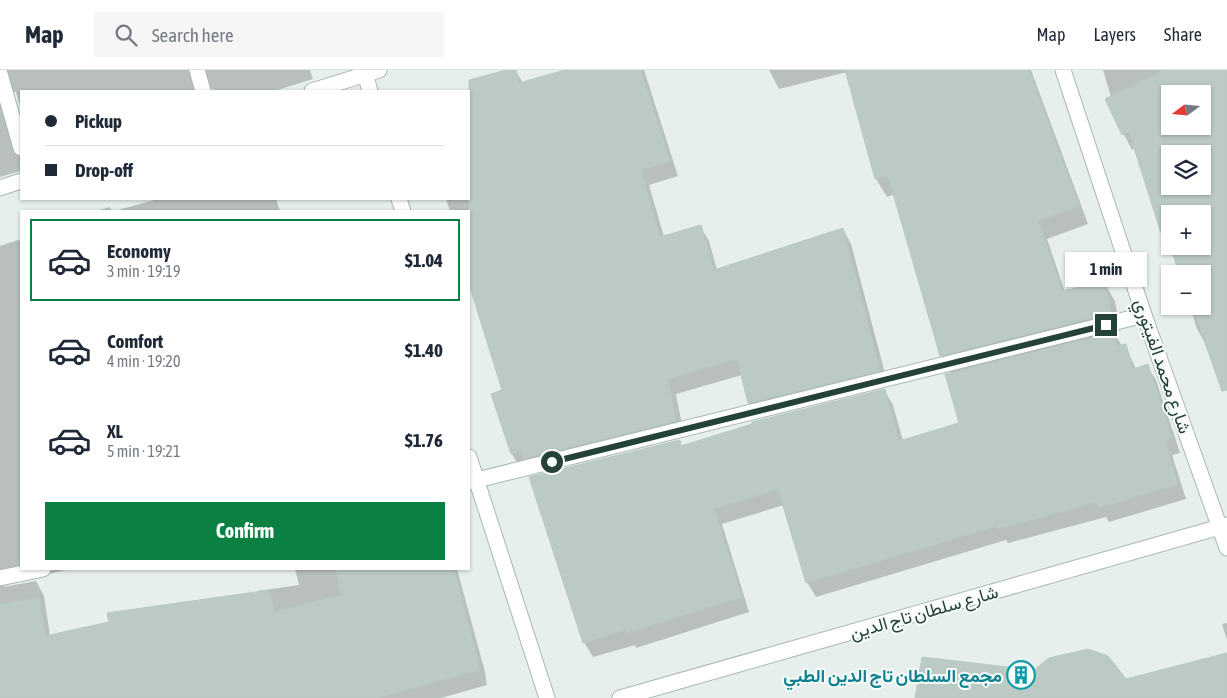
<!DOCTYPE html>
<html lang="en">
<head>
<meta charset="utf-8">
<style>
	:root { --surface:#fff; --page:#f6f6f7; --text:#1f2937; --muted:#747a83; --line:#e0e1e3; --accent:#0b8043 }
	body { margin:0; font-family:"Asap Condensed",Vazirmatn,sans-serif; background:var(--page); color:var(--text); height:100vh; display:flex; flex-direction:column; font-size:19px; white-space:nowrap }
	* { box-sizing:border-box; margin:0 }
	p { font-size:16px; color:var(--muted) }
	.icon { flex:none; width:28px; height:28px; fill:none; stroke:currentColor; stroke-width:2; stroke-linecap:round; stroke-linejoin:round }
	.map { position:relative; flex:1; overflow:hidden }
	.sheet { position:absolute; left:20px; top:140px; width:450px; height:360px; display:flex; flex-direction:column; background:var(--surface); border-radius:0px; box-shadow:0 1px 4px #0004 }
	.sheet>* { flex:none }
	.guide { position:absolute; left:20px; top:20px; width:450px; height:110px; border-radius:0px; box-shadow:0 1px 4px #0004; display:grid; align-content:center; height:110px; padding:0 25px; background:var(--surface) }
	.needle { width:32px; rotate:254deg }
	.buttons { position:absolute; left:1161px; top:15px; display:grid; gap:10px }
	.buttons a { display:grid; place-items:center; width:50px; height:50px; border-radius:0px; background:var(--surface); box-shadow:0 1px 4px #0004; font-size:25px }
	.end { position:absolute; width:22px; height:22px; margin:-11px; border:6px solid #24423a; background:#fff; box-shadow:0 0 0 2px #fff }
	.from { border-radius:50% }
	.bubble { position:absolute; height:35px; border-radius:0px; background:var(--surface); box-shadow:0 1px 4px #0004; font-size:16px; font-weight:700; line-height:35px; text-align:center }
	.guide b { display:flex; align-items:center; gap:18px; height:48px; font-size:19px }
	.guide b+b { border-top:1px solid var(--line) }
	.guide i { width:12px; height:12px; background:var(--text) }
	ul { padding:9px 0 0; list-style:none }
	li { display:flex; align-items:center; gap:15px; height:82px; margin:0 10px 8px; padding:0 15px; border:2px solid transparent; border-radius:0px }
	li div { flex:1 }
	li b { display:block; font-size:19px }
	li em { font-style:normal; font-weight:700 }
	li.active { border-color:var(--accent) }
	li>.icon { width:45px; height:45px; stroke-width:1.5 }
	.action { display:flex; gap:10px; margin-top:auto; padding:10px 25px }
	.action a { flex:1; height:58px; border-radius:0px; background:var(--accent); color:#fff; font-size:20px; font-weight:700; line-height:58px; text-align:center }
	header { display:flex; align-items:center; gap:30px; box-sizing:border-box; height:70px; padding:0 25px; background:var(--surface); border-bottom:1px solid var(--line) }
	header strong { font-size:24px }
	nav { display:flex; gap:28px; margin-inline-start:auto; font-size:18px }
	.search { width:350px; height:45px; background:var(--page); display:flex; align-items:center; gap:12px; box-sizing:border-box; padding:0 18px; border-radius:0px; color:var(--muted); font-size:19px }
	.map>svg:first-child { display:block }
</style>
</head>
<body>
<header>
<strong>Map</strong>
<div class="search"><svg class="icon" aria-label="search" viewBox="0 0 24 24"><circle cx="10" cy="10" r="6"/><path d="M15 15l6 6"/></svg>Search here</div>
<nav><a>Map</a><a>Layers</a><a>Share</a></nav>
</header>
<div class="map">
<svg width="1227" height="628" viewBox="0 0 1227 628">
	<rect width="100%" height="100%" fill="#e6efeb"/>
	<g fill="#0003" fill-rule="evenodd">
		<path d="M 0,0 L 310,0 L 313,9 L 274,21 L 218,21 L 210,18 L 207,21 L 21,21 L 21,40 L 16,22 L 13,22 L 6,35 L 21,89 L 21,101 L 0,107 Z"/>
		<path d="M 511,0 L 515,0 L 523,13 L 567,0 L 644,0 L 678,106 L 649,115 L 664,167 L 700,156 L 709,171 L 717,200 L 843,159 L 851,174 L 888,315 L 757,348 L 749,333 L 742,305 L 676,324 L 684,366 L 520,398 L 512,384 L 504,321 L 469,210 L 469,141 L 450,141 L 446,129 L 469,129 L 469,22 L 480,19 Z"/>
		<path d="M 769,0 L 1031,0 L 1088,154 L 1047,169 L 1065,222 L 1105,214 L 1115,231 L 1120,261 L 1114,263 L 1122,276 L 1125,275 L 1136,299 L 1147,296 L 1156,310 L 1180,383 L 1172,385 L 1186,429 L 1109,452 L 1106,447 L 1008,473 L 1006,470 L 816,527 L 807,512 L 784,435 L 722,454 L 749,542 L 636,578 L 635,575 L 593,587 L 584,572 L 679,371 L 682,377 L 884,320 L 893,335 L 903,371 L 961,353 L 952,304 L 941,285 L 895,124 L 887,127 L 876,109 L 847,2 L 779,19 Z"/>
		<path d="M 1103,0 L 1227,0 L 1227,292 L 1206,275 L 1197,259 L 1190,236 L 1202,236 L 1202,204 L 1171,178 L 1162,163 L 1135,78 L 1132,80 L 1107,30 L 1111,27 ZM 1170,24 L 1202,24 L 1202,56 L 1170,56 ZM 1170,84 L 1202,84 L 1202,116 L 1170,116 ZM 1170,144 L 1202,144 L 1202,176 L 1170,176 Z"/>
		<path d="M 158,129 L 276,129 L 280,141 L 114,141 Z"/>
		<path d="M 110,137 L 112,141 L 96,141 Z"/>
		<path d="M 21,169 L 21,499 L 70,499 L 7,514 L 3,517 L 36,511 L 44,526 L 50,566 L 257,523 L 257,521 L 299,515 L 295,499 L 457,499 L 485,602 L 487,615 L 441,628 L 0,628 L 0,176 Z"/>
		<path d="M 1227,553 L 1227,570 L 1222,554 Z"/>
	</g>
	<g fill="#bbcac4" stroke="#b8c9c2" fill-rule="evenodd">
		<path d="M 506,0 L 516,0 L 519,13 L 565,0 L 641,0 L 670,91 L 641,100 L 660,167 L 701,155 L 714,200 L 843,158 L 880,301 L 748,333 L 737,289 L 668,309 L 676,351 L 523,389 L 521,381 L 511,384 L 491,324 L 502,320 L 469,214 L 469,10 Z"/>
		<path d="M 845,0 L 1029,0 L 1079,136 L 1038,151 L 1062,221 L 1105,212 L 1111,243 L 940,286 L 888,106 L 875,109 Z"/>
		<path d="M 1164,0 L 1227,0 L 1227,320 L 1222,321 L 1192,236 L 1202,236 L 1202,204 L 1179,204 L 1166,162 L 1161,163 L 1129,62 L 1122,65 L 1105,29 ZM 1170,24 L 1202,24 L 1202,56 L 1170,56 ZM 1170,84 L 1202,84 L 1202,116 L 1170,116 ZM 1170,144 L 1202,144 L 1202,176 L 1170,176 Z"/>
		<path d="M 1115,262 L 1117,276 L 1126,274 L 1133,299 L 1148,294 L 1172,368 L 1165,370 L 1178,414 L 1099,438 L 1097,432 L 998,459 L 997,456 L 806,513 L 778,419 L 714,439 L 742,527 L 626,563 L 626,560 L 583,573 L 529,407 L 680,370 L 681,376 L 752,354 L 752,352 L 885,319 L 899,371 L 959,353 L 945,304 Z"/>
		<path d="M 336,499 L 454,499 L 477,586 L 479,600 L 377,628 L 0,628 L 0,534 L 39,528 L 45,566 L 109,552 L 107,543 L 270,520 L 274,542 L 341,525 Z"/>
		<path d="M 1088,579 L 1108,586 L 1126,609 L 1227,583 L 1227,628 L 915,628 L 922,587 L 1034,600 L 1049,588 Z"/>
	</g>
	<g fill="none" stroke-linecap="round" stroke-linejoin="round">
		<defs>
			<g id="minor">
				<path d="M 197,0 L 203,21"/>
				<path d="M 364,0 L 370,21"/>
				<path d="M 1063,0 L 1144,245 L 1227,478"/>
				<path d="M 0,4 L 21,78"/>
				<path d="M 312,21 L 379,0"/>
				<path d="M 0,118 L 21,111"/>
				<path d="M 399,129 L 403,141"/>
				<path d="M 469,387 L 547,628"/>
				<path d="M 469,412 L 1144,245"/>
				<path d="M 0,508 L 43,499"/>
				<path d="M 620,628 L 1227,455"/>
			</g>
		</defs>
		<use href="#minor" stroke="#a8b8b2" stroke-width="17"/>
		<use href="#minor" stroke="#fff" stroke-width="15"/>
	</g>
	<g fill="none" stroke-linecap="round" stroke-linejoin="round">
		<path stroke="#24423a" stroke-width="6" d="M 552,392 L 1106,255"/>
	</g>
	<defs>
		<symbol id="building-ring" viewBox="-11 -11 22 22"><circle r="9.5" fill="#f7fbf9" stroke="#0f9aa8" stroke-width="1.5"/><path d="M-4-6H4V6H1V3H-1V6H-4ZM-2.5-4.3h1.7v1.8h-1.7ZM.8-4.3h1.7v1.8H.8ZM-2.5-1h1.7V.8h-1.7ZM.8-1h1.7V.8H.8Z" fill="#0f9aa8"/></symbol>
	</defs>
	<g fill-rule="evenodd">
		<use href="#building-ring" x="1005" y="589" width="32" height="32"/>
	</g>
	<g text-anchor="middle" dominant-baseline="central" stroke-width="4" stroke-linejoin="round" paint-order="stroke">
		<g font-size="18" fill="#24423a" stroke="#f7fbf9">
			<text transform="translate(1163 296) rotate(71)">شارع محمد الفيتوري</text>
			<text transform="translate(924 542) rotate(-16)">شارع سلطان تاج الدين</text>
		</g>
		<g font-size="18" font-weight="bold" fill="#0d838f" stroke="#f7fbf9" text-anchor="end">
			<text x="1002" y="605">مجمع السلطان تاج الدين الطبي</text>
		</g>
	</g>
</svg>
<div class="buttons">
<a><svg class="needle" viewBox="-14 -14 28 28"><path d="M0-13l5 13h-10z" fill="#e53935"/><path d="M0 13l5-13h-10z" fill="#747a83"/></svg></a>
<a><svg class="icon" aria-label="layers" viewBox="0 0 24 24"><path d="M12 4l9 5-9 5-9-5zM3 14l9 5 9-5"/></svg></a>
<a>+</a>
<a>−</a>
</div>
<i class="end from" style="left:552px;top:392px"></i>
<i class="end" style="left:1106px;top:255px"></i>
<div class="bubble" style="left:1065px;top:182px;width:82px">1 min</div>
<div class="guide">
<b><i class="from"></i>Pickup</b>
<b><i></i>Drop-off</b>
</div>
<section class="sheet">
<ul>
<li class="active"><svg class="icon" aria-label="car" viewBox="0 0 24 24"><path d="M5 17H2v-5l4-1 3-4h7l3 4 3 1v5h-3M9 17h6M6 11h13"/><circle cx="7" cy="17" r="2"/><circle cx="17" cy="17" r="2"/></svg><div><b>Economy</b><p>3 min · 19:19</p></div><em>$1.04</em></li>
<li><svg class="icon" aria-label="car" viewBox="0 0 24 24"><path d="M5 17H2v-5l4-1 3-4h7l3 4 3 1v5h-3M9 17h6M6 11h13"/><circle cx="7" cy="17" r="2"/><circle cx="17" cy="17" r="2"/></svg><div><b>Comfort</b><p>4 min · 19:20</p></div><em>$1.40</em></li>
<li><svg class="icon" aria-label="car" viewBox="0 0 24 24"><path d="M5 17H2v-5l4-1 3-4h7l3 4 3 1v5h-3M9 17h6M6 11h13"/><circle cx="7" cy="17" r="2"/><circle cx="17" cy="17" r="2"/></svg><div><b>XL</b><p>5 min · 19:21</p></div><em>$1.76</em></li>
</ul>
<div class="action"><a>Confirm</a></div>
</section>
</div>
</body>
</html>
